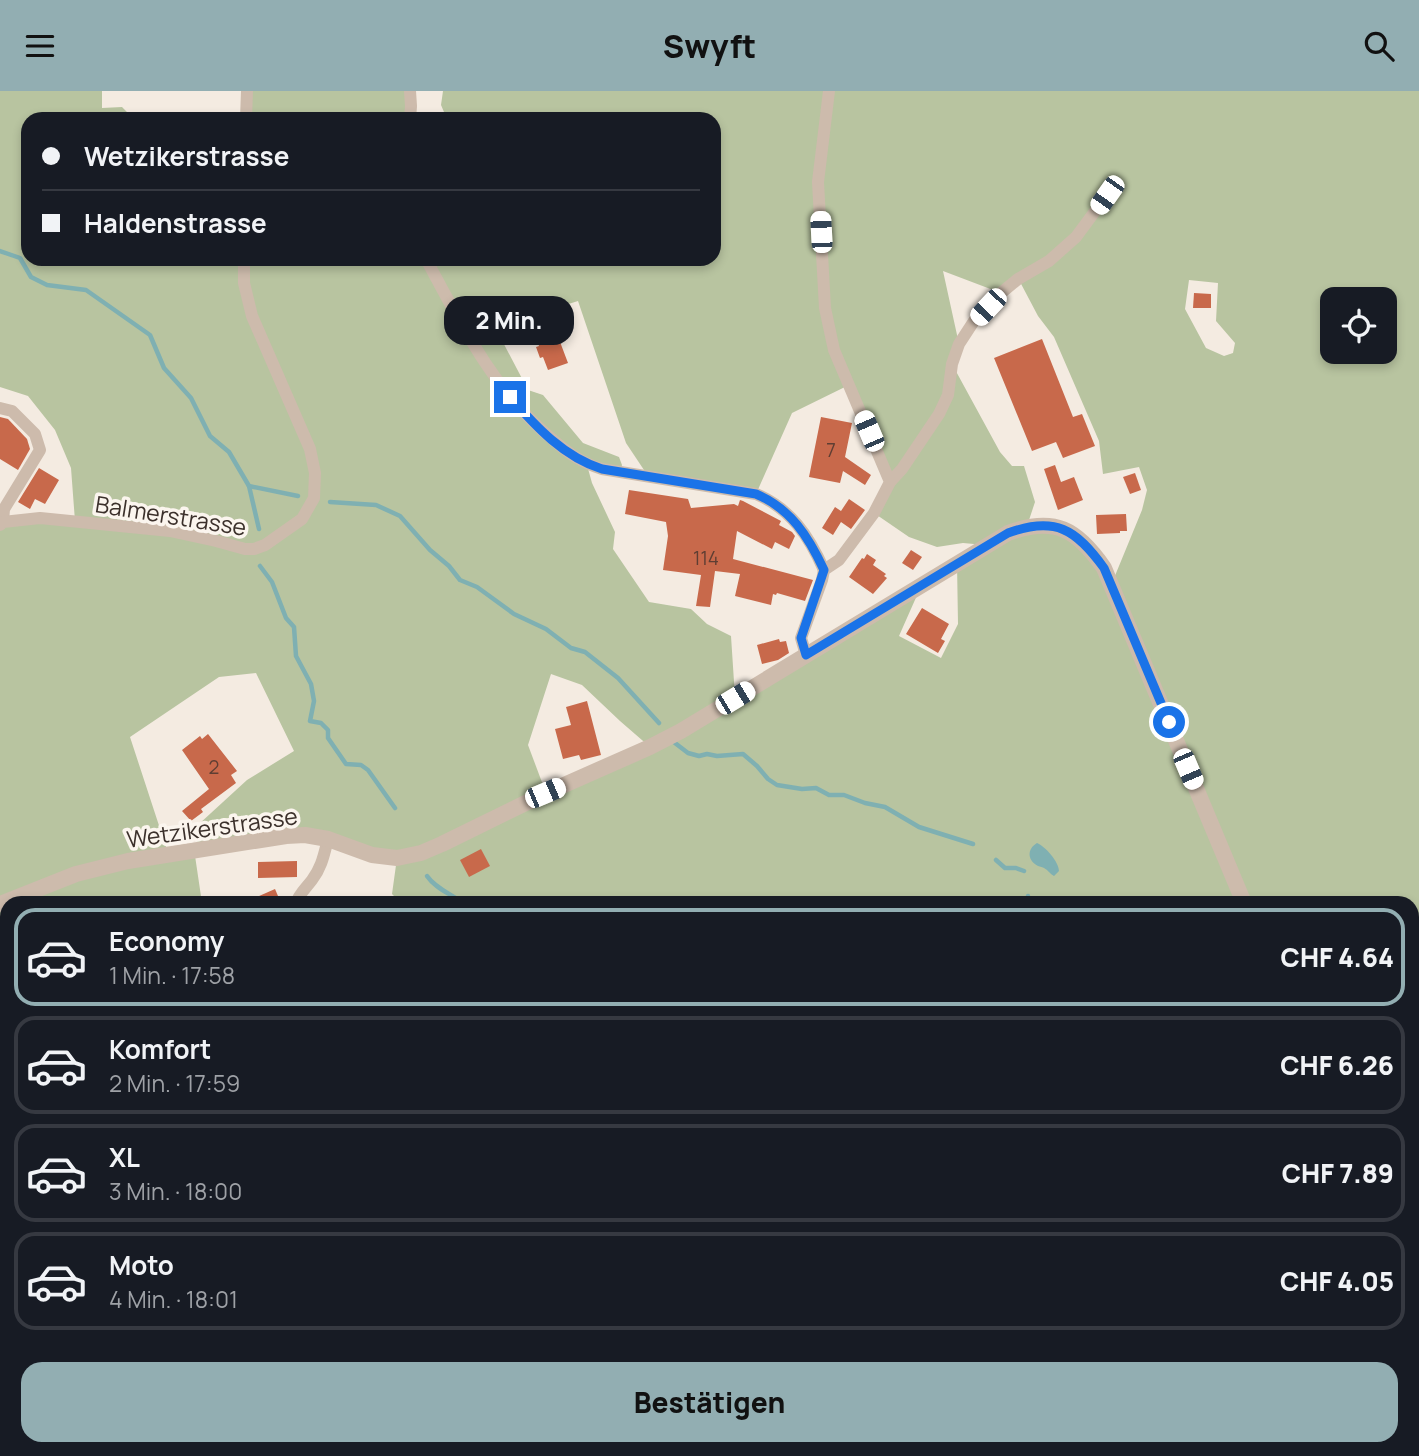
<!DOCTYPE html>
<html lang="de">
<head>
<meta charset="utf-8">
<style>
	:root { --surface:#171b24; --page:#20242c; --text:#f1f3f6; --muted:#9ea1a6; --line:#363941; --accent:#92aeb2 }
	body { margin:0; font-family:Manrope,sans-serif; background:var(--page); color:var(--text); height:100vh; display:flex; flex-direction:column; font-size:26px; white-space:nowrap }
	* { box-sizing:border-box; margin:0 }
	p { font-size:23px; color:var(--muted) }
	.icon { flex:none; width:38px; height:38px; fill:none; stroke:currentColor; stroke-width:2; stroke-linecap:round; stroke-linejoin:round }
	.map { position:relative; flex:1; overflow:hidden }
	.drawer { position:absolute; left:0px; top:805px; width:1419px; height:560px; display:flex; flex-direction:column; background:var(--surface); border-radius:21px 21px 0 0; box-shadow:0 4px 10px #0003 }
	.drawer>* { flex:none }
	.hud { position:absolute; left:21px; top:21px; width:700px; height:154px; border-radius:21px; box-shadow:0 4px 10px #0003; display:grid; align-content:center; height:154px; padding:0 21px; background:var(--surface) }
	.controls { position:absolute; left:1320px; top:196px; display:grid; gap:14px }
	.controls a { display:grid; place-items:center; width:77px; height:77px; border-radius:14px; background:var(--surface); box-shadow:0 4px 10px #0003; font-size:35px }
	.end { position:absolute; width:32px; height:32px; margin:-16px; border:9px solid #1a73e8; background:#fff; box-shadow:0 0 0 4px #fff }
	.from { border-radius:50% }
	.bubble { position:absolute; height:49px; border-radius:21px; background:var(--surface); box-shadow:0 4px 10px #0003; font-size:23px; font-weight:800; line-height:49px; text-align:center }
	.car { position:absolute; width:21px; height:42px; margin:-21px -10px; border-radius:9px; box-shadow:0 0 5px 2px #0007; background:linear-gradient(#fff 24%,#345 0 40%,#fff 0 76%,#345 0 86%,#fff 0) }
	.hud b { display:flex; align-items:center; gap:24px; height:66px; font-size:26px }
	.hud b+b { border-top:2px solid var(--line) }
	.hud i { width:18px; height:18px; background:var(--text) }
	ul { padding:12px 0 0; list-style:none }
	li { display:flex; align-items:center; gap:21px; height:98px; margin:0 14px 10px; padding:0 7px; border:4px solid var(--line); border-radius:21px }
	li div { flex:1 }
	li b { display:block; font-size:26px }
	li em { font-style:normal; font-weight:800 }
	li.current { border-color:var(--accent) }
	li>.icon { width:63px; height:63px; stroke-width:1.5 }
	.primary-button { display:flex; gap:14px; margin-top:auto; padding:14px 21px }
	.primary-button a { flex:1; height:80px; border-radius:21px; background:var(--accent); color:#111; font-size:28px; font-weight:800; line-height:80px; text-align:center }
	header { display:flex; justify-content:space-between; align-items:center; height:91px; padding:0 21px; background:var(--accent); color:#111; font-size:32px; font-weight:800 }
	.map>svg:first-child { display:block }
</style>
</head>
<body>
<header><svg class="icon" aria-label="menu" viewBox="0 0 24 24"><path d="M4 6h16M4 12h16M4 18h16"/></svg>Swyft<svg class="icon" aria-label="search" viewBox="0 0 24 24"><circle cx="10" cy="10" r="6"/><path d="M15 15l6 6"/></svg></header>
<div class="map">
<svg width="1419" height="1365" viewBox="0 0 1419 1365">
	<rect width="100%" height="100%" fill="#f4ebe1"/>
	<g fill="#b8c4a0" fill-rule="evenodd">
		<path d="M 0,0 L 102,0 L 102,17 L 122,16 L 134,28 L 28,28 L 28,168 L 714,168 L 714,28 L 447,28 L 441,14 L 443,0 L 1419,0 L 1419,1365 L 0,1365 L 0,415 L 3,431 L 75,430 L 71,377 L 55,339 L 28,305 L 0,296 ZM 943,180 L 1001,202 L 1019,189 L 1038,225 L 1054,246 L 1099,350 L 1103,383 L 1139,376 L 1147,399 L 1142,419 L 1112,492 L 1063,438 L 1027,435 L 1035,411 L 1024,375 L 1012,375 L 1000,361 L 952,273 L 959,253 ZM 1189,189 L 1218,192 L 1216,230 L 1235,252 L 1233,262 L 1224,265 L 1206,257 L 1185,218 ZM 1332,208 L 1384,208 L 1384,261 L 1332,261 ZM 578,210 L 626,352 L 648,385 L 756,403 L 792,322 L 849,294 L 890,390 L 874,422 L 909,446 L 937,456 L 963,452 L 974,453 L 980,457 L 957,472 L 958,533 L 941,567 L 899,545 L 922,493 L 735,606 L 731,545 L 707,533 L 691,518 L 649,511 L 613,458 L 615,441 L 592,392 L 587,374 L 620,381 L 622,374 L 619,366 L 583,352 L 543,304 L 528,299 L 495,236 ZM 256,582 L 294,660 L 247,689 L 199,733 L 196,758 L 328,748 L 397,767 L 392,803 L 401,812 L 1412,812 L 1412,1358 L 7,1358 L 7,812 L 202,812 L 194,758 L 168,762 L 130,646 L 219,586 ZM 551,583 L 582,594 L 620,630 L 650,656 L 546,702 L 528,654 Z"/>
		<path d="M 247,0 L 410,0 L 410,28 L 246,28 Z"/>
	</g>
	<path fill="#7fb0b2" d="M 1037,752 C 1045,755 1059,771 1059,780 L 1054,785 C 1050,783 1048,779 1044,777 C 1043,776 1040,776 1038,775 C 1027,769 1027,758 1037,752 Z"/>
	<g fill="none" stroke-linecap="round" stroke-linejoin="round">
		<g stroke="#7fb0b2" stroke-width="4.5">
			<path d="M 0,160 L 20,167 L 31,186 L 47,194 L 86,199 L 150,244 L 164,277 L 191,307 L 210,345 L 229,361 L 249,395 L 298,405"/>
			<path d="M 249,395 L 259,438"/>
			<path d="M 330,411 L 376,414 L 400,425 L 430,459 L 449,475 L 460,489 L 477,496 L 514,523 L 546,538 L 571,557 L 585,561 L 618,587 L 659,632"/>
			<path d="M 260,475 L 272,491 L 286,527 L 294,536 L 296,565 L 311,593 L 314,610 L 310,630 L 321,632 L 328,639 L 328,647 L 346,673 L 361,674 L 368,679 L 395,717"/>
			<path d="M 675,652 L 688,662 L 699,665 L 707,663 L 717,665 L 743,663 L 757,675 L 768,688 L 777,694 L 802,698 L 816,697 L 829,704 L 844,704 L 865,712 L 885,716 L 919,736 L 973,753"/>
			<path d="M 996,769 L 1005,777 L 1016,777 L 1024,780"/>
			<path d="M 427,785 C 435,797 451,803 463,812"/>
			<path d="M 1027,812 L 1028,805"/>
			<path d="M 772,1358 L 778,1364"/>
		</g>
	</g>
	<g fill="#c8694b">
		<path d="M 1194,202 L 1211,203 L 1211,217 L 1193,217 Z"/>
		<path d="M 554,235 L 568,272 L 548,279 L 543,266 L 540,267 L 536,256 L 539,255 L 534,242 Z"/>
		<path d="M 1042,248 L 1073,326 L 1082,323 L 1095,355 L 1063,367 L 1056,351 L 1032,360 L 994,267 Z"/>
		<path d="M 0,326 L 8,328 L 27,348 L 30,358 L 18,379 L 0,368 Z"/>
		<path d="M 821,326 L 852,332 L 845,366 L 871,384 L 865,394 L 843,380 L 840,392 L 809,386 Z"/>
		<path d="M 1055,374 L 1061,391 L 1074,386 L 1083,409 L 1058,419 L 1044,378 Z"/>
		<path d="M 39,377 L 59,389 L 45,413 L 35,408 L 30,418 L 18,411 Z"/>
		<path d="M 1135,382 L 1141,399 L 1130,403 L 1123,386 Z"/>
		<path d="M 629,399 L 688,408 L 691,417 L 734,413 L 738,415 L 740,409 L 743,410 L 781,430 L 779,434 L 792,441 L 795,445 L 789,458 L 775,451 L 772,458 L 737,440 L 733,468 L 813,489 L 805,510 L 777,502 L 776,504 L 773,503 L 771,514 L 735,505 L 740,483 L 715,480 L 710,516 L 696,515 L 701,484 L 663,479 L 668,445 L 666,431 L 625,423 Z"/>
		<path d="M 849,408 L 865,419 L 851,438 L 841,431 L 833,444 L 822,437 L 835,416 L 841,420 Z"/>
		<path d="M 1126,423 L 1127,440 L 1120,440 L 1120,442 L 1097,443 L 1096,424 Z"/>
		<path d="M 911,459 L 922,466 L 913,479 L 902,472 Z"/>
		<path d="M 867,463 L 876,469 L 873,474 L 886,483 L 884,485 L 887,487 L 873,503 L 849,486 L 862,467 L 864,468 Z"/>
		<path d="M 922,517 L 949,533 L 941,548 L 945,550 L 938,562 L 906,543 Z"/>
		<path d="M 779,548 L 780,551 L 786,550 L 789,562 L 778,569 L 762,573 L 757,554 Z"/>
		<path d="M 587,610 L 601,664 L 581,669 L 579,664 L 563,668 L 555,638 L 571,634 L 566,616 Z"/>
		<path d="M 208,643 L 237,680 L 231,684 L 236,692 L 201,718 L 203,721 L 191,730 L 182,720 L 209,698 L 182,659 L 200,645 L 202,648 Z"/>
		<path d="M 481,758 L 490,775 L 469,786 L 460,769 Z"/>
		<path d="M 297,770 L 297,786 L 258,787 L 258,771 Z"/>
		<path d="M 275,798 L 281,812 L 243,812 Z"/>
	</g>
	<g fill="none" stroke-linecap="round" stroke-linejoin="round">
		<g stroke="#cdbbac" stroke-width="12">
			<path d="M 410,0 L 411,15 L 410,28"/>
			<path d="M 246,28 L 247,0"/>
			<path d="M 426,168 C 461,233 494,300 552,348 C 568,362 582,372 602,378 L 756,403 C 791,418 809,445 824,479"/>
			<path d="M 0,317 L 12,320 L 35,343 L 40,359 L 4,418 L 3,431"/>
			<path d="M 890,391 L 902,378 L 939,323 L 948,304 L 952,273 L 959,253 L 974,230 L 1001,202 L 1018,188 L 1049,170 L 1076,146 L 1107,104"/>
			<path d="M 0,434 L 3,431 L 40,427 L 170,440 L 216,450 L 245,458 L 254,458 L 265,454 L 302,428 L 314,407 L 315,382 L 310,358 L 252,225 L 244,192 L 244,168"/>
			<path d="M 806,564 L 801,547 L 822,489 L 824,479 L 839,469 L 874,422 L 890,391 L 834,259 L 825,217 L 818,91 L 829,0"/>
			<path d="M 296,812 C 299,803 306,797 312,789 C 322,776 324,763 328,748"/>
			<path d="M 5,1365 L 5,1352 L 7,1340"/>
		</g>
		<g stroke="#cdbbac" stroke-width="16">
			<path d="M 0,813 L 76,783 L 128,770 L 286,745 L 305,744 L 328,748 L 372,764 L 397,767 L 421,762 L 442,753 L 546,702 L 650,656 L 681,640 L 1008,442 C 1055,425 1077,438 1104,477 L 1244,812"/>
			<path d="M 1412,893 L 1419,890"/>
			<path d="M 1412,1122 L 1419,1114"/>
			<path d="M 1280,1365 L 1283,1358"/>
		</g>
	</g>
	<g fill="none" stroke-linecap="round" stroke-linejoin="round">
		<path stroke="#1a73e8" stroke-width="9" d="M 510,306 C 536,336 564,366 602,378 L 756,403 C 791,418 808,445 824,479 L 801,547 L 806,564 L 1008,442 C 1055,425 1076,438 1104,477 L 1169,631"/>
	</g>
	<g text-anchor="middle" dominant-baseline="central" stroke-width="7" stroke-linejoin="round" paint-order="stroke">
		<g font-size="19" fill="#5e3e33">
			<text x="831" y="359">7</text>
			<text x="706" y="467">114</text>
			<text x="214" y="676">2</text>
		</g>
		<g font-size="23" fill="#3b302b" stroke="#fbf5ee">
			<text transform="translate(171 424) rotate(9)">Balmerstrasse</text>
			<text transform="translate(212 736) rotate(-8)">Wetzikerstrasse</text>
		</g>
	</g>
</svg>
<div class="controls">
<a><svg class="icon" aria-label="locate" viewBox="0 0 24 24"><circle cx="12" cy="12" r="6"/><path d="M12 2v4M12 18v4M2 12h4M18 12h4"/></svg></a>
</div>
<i class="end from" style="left:1169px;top:631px"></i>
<i class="end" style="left:510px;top:306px"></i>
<div class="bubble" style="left:444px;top:205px;width:130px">2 Min.</div>
<i class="car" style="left:1107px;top:104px;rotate:215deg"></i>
<i class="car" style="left:821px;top:141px;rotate:357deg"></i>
<i class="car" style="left:988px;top:216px;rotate:223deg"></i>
<i class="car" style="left:869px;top:340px;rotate:337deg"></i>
<i class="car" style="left:735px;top:607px;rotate:59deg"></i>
<i class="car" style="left:1188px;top:678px;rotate:157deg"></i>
<i class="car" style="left:545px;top:702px;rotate:67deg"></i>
<div class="hud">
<b><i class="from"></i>Wetzikerstrasse</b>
<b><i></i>Haldenstrasse</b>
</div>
<section class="drawer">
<ul>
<li class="current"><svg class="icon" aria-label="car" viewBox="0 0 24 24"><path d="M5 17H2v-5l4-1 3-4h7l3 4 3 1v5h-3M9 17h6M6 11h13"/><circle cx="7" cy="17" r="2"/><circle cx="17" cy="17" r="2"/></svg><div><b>Economy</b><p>1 Min. · 17:58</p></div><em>CHF 4.64</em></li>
<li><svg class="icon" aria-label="car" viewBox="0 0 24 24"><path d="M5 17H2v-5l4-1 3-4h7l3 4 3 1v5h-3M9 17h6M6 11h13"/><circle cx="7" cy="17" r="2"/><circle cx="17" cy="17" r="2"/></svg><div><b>Komfort</b><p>2 Min. · 17:59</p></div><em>CHF 6.26</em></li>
<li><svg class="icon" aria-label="car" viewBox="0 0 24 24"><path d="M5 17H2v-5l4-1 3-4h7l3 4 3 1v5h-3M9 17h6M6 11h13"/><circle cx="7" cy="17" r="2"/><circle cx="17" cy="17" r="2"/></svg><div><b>XL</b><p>3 Min. · 18:00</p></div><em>CHF 7.89</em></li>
<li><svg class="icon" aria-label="car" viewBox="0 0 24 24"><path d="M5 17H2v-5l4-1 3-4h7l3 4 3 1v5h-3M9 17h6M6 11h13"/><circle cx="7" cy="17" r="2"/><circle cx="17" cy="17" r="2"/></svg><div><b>Moto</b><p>4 Min. · 18:01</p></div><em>CHF 4.05</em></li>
</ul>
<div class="primary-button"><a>Bestätigen</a></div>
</section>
</div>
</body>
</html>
